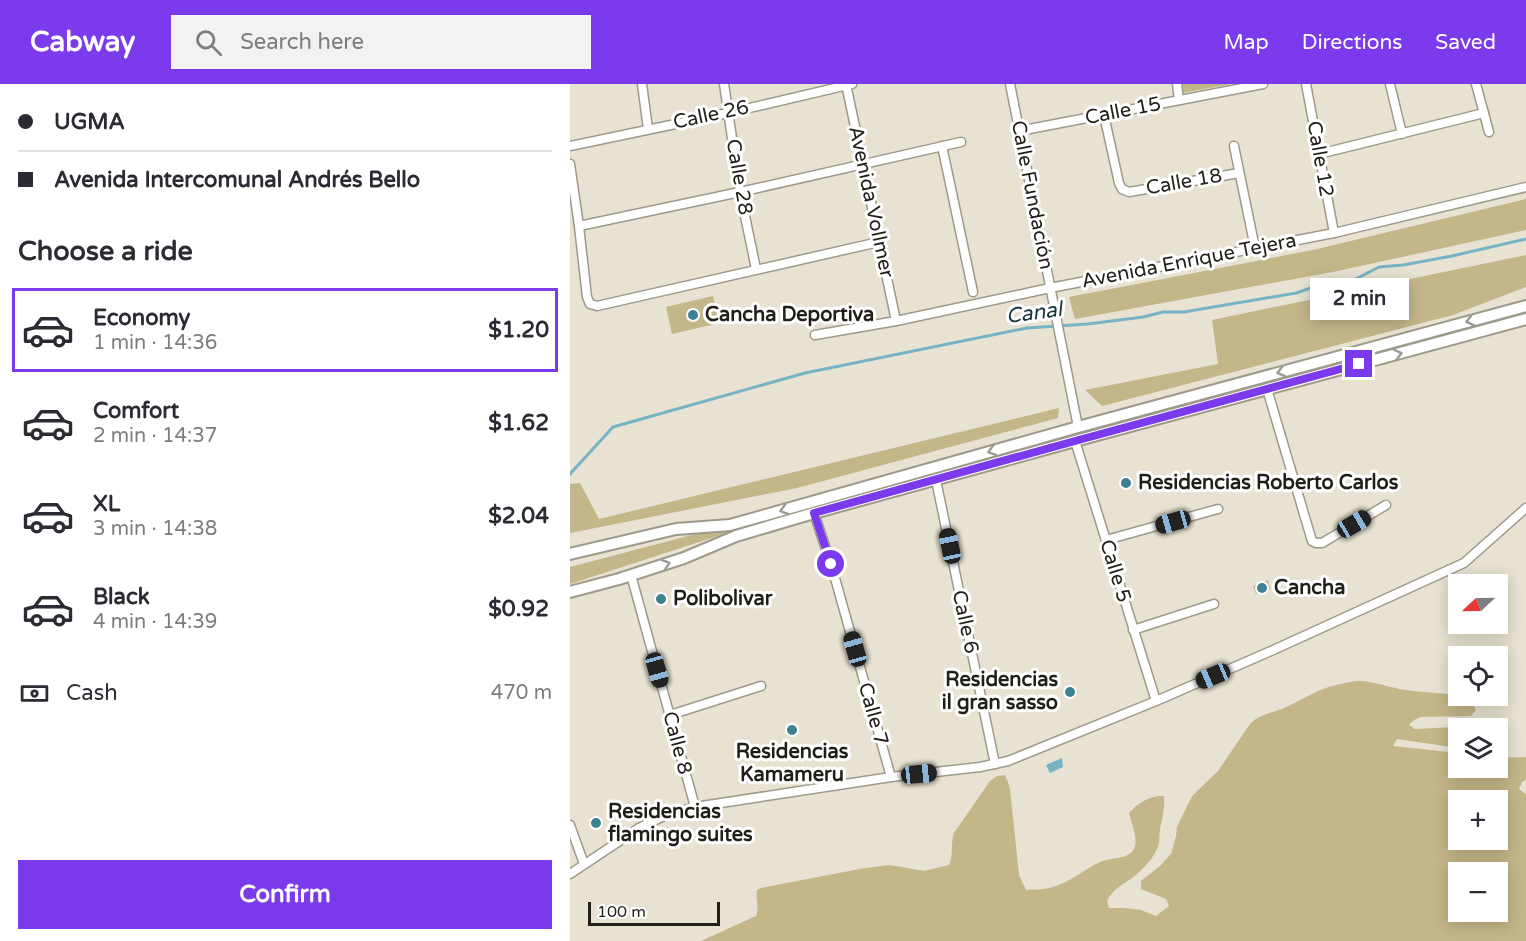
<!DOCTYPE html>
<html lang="en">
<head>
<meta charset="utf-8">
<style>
	:root { --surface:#fff; --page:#f2f2f3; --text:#2b2b33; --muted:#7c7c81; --line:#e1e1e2; --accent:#7c3aed }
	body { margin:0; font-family:"Varela Round",sans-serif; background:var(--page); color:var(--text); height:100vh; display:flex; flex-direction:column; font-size:22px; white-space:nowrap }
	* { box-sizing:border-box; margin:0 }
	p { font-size:20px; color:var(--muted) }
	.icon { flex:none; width:33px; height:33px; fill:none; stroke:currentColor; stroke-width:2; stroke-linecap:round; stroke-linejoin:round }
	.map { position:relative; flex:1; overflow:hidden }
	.drawer { display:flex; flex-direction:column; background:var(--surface); width:570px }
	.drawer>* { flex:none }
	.hud { display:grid; align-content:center; height:132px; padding:0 18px; background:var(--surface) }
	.needle { width:39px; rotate:248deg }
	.tools { position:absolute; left:878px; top:490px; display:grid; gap:12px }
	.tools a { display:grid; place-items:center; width:60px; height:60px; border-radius:0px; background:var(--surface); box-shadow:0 3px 15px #0003; font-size:30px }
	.scale { position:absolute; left:18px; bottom:15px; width:132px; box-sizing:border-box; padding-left:6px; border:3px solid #201e18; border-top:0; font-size:16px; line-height:21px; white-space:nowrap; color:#201e18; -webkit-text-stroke:4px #fff; paint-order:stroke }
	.end { position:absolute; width:27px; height:27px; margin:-14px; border:8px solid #7c3aed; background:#fff; box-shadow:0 0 0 3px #fff }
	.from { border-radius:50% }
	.bubble { position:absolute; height:42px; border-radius:0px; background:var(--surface); box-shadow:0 3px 15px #0003; font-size:20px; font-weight:700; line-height:42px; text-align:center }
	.car { position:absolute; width:18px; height:36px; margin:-18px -9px; border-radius:8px; box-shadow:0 0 4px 2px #0007; background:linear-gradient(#222 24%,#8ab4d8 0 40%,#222 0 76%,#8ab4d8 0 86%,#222 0) }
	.hud b { display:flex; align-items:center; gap:21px; height:57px; font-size:22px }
	.hud b+b { border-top:2px solid var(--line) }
	.hud i { width:15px; height:15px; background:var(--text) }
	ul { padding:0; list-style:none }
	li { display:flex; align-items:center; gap:18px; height:84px; margin:0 12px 9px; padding:0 6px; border:3px solid transparent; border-radius:0px }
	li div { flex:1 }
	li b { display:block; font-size:22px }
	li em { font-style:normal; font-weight:700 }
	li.current { border-color:var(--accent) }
	li>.icon { width:54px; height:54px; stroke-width:1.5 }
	h2 { padding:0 18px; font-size:27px; line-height:72px }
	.pay { display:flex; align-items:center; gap:15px; height:66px; padding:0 18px; font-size:22px }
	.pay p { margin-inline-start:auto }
	.cta { display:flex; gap:12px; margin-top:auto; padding:12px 18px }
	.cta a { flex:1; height:69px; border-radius:0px; background:var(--accent); color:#fff; font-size:24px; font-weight:700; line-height:69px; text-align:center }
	header { display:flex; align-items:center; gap:36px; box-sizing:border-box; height:84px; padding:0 30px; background:var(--accent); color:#fff }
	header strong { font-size:28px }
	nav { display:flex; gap:33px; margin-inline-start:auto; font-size:21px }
	.search { width:420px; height:54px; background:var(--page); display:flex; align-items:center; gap:15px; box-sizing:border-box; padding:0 21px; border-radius:0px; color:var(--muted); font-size:22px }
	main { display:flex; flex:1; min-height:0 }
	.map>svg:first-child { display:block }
</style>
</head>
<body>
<header>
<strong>Cabway</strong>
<div class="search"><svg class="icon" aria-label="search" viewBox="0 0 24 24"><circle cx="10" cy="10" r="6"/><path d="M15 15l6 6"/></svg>Search here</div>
<nav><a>Map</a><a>Directions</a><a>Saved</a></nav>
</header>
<main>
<section class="drawer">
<div class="hud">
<b><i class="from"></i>UGMA</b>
<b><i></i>Avenida Intercomunal Andrés Bello</b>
</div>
<h2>Choose a ride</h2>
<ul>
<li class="current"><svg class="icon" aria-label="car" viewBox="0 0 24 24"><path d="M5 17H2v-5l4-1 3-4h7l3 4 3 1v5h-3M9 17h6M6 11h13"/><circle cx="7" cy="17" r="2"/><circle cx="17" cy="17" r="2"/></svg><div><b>Economy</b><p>1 min · 14:36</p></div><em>$1.20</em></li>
<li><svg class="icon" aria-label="car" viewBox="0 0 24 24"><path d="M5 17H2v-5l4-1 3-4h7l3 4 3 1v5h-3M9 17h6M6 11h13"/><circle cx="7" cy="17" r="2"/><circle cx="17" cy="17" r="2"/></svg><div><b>Comfort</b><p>2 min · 14:37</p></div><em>$1.62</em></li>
<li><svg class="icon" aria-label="car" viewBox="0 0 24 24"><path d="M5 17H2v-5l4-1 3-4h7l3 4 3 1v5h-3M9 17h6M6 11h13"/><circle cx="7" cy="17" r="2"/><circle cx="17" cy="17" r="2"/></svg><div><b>XL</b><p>3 min · 14:38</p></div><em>$2.04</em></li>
<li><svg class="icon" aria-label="car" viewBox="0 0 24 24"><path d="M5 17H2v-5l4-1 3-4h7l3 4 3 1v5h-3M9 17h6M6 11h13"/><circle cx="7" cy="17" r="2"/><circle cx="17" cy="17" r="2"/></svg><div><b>Black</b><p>4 min · 14:39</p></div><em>$0.92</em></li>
</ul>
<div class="pay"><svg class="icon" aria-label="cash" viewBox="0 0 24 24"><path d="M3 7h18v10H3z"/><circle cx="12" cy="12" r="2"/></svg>Cash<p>470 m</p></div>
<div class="cta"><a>Confirm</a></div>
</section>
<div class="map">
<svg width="956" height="857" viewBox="0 0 956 857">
	<rect width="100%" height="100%" fill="#e7e2d2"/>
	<g fill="#c3b689" fill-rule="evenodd">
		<path d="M 612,0 L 661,0 L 613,9 Z"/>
		<path d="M 956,115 L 956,146 L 763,188 L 505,235 L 499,213 L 743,166 Z"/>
		<path d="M 956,171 L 956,203 L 883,231 L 532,322 L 515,306 L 648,280 L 642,236 Z"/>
		<path d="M 143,212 L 149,239 L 102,250 L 96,223 Z"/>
		<path d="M 489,324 L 488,334 L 227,404 L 0,449 L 0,400 L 10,399 L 29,435 Z"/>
		<path d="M 137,447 L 163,447 L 0,500 L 0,483 Z"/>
		<path d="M 698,496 L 700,505 L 686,510 L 683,502 Z"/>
		<path d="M 785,597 C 803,596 819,604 836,606 C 853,609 882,608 897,615 C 902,618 904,621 906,626 L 901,632 L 851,633 L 844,636 L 839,641 L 845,645 L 886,643 L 910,645 L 888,645 L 888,664 L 827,655 L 823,662 L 888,669 L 888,684 L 927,684 L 927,674 L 956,673 L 956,696 L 952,698 L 949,705 L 956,710 L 956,857 L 131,857 L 186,832 C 190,823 185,815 187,806 L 191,804 L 295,784 L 320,781 L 354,787 L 379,781 C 384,771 380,761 384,749 L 420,697 L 427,692 L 435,691 L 438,698 L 440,705 L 449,791 L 456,806 C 464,805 472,806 479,804 C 498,800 513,786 530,778 C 540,773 558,776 564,765 C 569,755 561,739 559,729 C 567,719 581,711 594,712 C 595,721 593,730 591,740 C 589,746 590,752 589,758 C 587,770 577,781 568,789 C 556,800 545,802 537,817 L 539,824 L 554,824 L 571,826 L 586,832 L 599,822 L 596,815 L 571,805 L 571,797 L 590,782 L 601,770 L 606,752 L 607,743 L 619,718 L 623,711 L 648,687 L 680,640 C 691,629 700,630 714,624 C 730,617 745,607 762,602 C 769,600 777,599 785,597 ZM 888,717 L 927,717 L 927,756 L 888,756 ZM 888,789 L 927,789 L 927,828 L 888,828 Z"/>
	</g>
	<path fill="#76b3c4" d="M 492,674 L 493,683 L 480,689 L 476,681 Z"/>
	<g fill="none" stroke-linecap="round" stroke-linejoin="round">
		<path stroke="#76b3c4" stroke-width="3" d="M 0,390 L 43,343 L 235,289 L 457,244 L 518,240 L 573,233 L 593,228 L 614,228 L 726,209 L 744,203 L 762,201 L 782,197 L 809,183 L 833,181 L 882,172 L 956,155"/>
		<defs>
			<g id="minor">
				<path d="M 72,0 L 78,45"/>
				<path d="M 154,0 L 170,108 L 186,185"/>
				<path d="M 276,0 L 326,237"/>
				<path d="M 440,0 L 508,343"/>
				<path d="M 607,0 L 609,16"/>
				<path d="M 736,0 L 764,149"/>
				<path d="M 820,0 L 832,50"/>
				<path d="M 906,0 L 919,48"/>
				<path d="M 534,31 L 549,99 L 552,105 L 559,108 L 669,89"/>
				<path d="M 449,47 L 693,0"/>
				<path d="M 0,62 L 158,29 L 282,0"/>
				<path d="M 372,62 L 403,208"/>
				<path d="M 664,62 L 685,164"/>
				<path d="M 749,70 L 914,29"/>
				<path d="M 0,80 L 9,142 L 17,213 L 20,220 L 27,222 L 309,158"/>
				<path d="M 9,142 L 170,108 L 391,58"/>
				<path d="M 245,251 L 326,237 L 480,204 L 764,149 L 956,103"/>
				<path d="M 697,305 L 742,457 L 746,459 L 752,459 L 816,421"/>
				<path d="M 505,357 L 586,617"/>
				<path d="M 366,396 L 425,680"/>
				<path d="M 244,429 L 261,480 L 321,693"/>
				<path d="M 536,456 L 648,425"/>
				<path d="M 61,491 L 125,723"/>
				<path d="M 563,546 L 644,520"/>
				<path d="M 100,631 L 191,602"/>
				<path d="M 0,741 L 14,780"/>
				<path d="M 0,790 L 69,744 L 94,732 L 125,723 L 321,693 L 410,683 L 438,677 L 586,617 L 701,567 L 894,479 L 956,424"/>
			</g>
			<g id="major">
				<path d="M 0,470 L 106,445 L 160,441 L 508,343 L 956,222"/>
				<path d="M 0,508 L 49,495 L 114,474 L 166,452 L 244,429 L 505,357 L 956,235"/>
			</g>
		</defs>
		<use href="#minor" stroke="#9e9a8b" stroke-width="11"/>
		<use href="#major" stroke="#9e9a8b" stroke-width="14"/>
		<use href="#minor" stroke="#fff" stroke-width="8"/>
		<use href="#major" stroke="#fff" stroke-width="10"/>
	</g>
	<defs><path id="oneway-chevron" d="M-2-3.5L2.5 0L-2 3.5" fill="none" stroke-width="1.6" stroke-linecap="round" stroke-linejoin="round" transform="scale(1.5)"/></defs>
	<g stroke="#9b9a97">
		<use href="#oneway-chevron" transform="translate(900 237) rotate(165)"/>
		<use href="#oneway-chevron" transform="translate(828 270) rotate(-15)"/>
		<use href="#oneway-chevron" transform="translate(711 288) rotate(165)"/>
		<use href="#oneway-chevron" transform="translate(422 367) rotate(164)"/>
		<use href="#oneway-chevron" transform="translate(214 426) rotate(164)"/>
		<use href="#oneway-chevron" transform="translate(96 480) rotate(-18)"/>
	</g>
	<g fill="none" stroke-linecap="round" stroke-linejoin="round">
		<path stroke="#7c3aed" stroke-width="8" d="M 261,480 L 244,429 L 505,357 L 789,280"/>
	</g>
	<g fill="#3d8091" stroke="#fff" stroke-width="2">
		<circle cx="123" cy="231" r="6"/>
		<circle cx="556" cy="399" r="6"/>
		<circle cx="692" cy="504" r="6"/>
		<circle cx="91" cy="515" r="6"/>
		<circle cx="500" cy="608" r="6"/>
		<circle cx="222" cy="646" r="6"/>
		<circle cx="26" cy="739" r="6"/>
	</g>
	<g text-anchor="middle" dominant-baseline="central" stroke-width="6" stroke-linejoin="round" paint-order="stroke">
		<g font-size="20" fill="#201e18" stroke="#fff">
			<text transform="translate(553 27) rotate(-11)">Calle 15</text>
			<text transform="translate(141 31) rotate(-12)">Calle 26</text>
			<text transform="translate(750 75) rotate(80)">Calle 12</text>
			<text transform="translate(169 93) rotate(80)">Calle 28</text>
			<text transform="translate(614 98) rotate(-10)">Calle 18</text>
			<text transform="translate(462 111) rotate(79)">Calle Fundación</text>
			<text transform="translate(301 118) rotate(78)">Avenida Vollmer</text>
			<text transform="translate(619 177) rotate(-11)">Avenida Enrique Tejera</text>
			<text transform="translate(545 487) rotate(73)">Calle 5</text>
			<text transform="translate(395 538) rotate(78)">Calle 6</text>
			<text transform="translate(303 630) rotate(74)">Calle 7</text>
			<text transform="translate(107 659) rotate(75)">Calle 8</text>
		</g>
		<g font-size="20" font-weight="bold" fill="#201e18" stroke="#fff" text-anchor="start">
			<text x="135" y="231">Cancha Deportiva</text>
			<text x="568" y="399">Residencias Roberto Carlos</text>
			<text x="704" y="504">Cancha</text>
			<text x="103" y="515">Polibolivar</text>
			<text x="488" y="596" text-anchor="end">Residencias<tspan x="488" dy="23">il gran sasso</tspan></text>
			<text x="222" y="668" text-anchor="middle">Residencias<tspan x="222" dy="23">Kamameru</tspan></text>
			<text x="38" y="728">Residencias<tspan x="38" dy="23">flamingo suites</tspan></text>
		</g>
		<g font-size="21" font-style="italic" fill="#15333b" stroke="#fff">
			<text transform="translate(464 229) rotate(-8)">Canal</text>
		</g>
	</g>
</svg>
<div class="tools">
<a><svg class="needle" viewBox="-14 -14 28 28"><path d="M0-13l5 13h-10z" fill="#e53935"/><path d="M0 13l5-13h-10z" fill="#7c7c81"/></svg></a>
<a><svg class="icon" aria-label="locate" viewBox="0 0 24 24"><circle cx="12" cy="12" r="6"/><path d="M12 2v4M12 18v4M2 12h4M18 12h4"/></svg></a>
<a><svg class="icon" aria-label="layers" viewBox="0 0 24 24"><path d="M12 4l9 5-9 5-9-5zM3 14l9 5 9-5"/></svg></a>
<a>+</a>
<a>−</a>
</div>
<div class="scale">100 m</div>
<i class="end from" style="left:261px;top:480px"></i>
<i class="end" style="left:789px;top:280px"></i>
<div class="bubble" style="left:740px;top:194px;width:99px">2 min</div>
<i class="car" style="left:603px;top:438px;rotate:254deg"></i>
<i class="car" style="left:784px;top:440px;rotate:60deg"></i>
<i class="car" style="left:380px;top:462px;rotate:348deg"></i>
<i class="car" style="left:285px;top:565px;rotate:344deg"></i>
<i class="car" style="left:87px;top:586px;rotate:164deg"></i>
<i class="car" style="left:643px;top:592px;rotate:247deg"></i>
<i class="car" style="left:349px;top:690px;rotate:84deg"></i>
</div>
</main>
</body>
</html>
